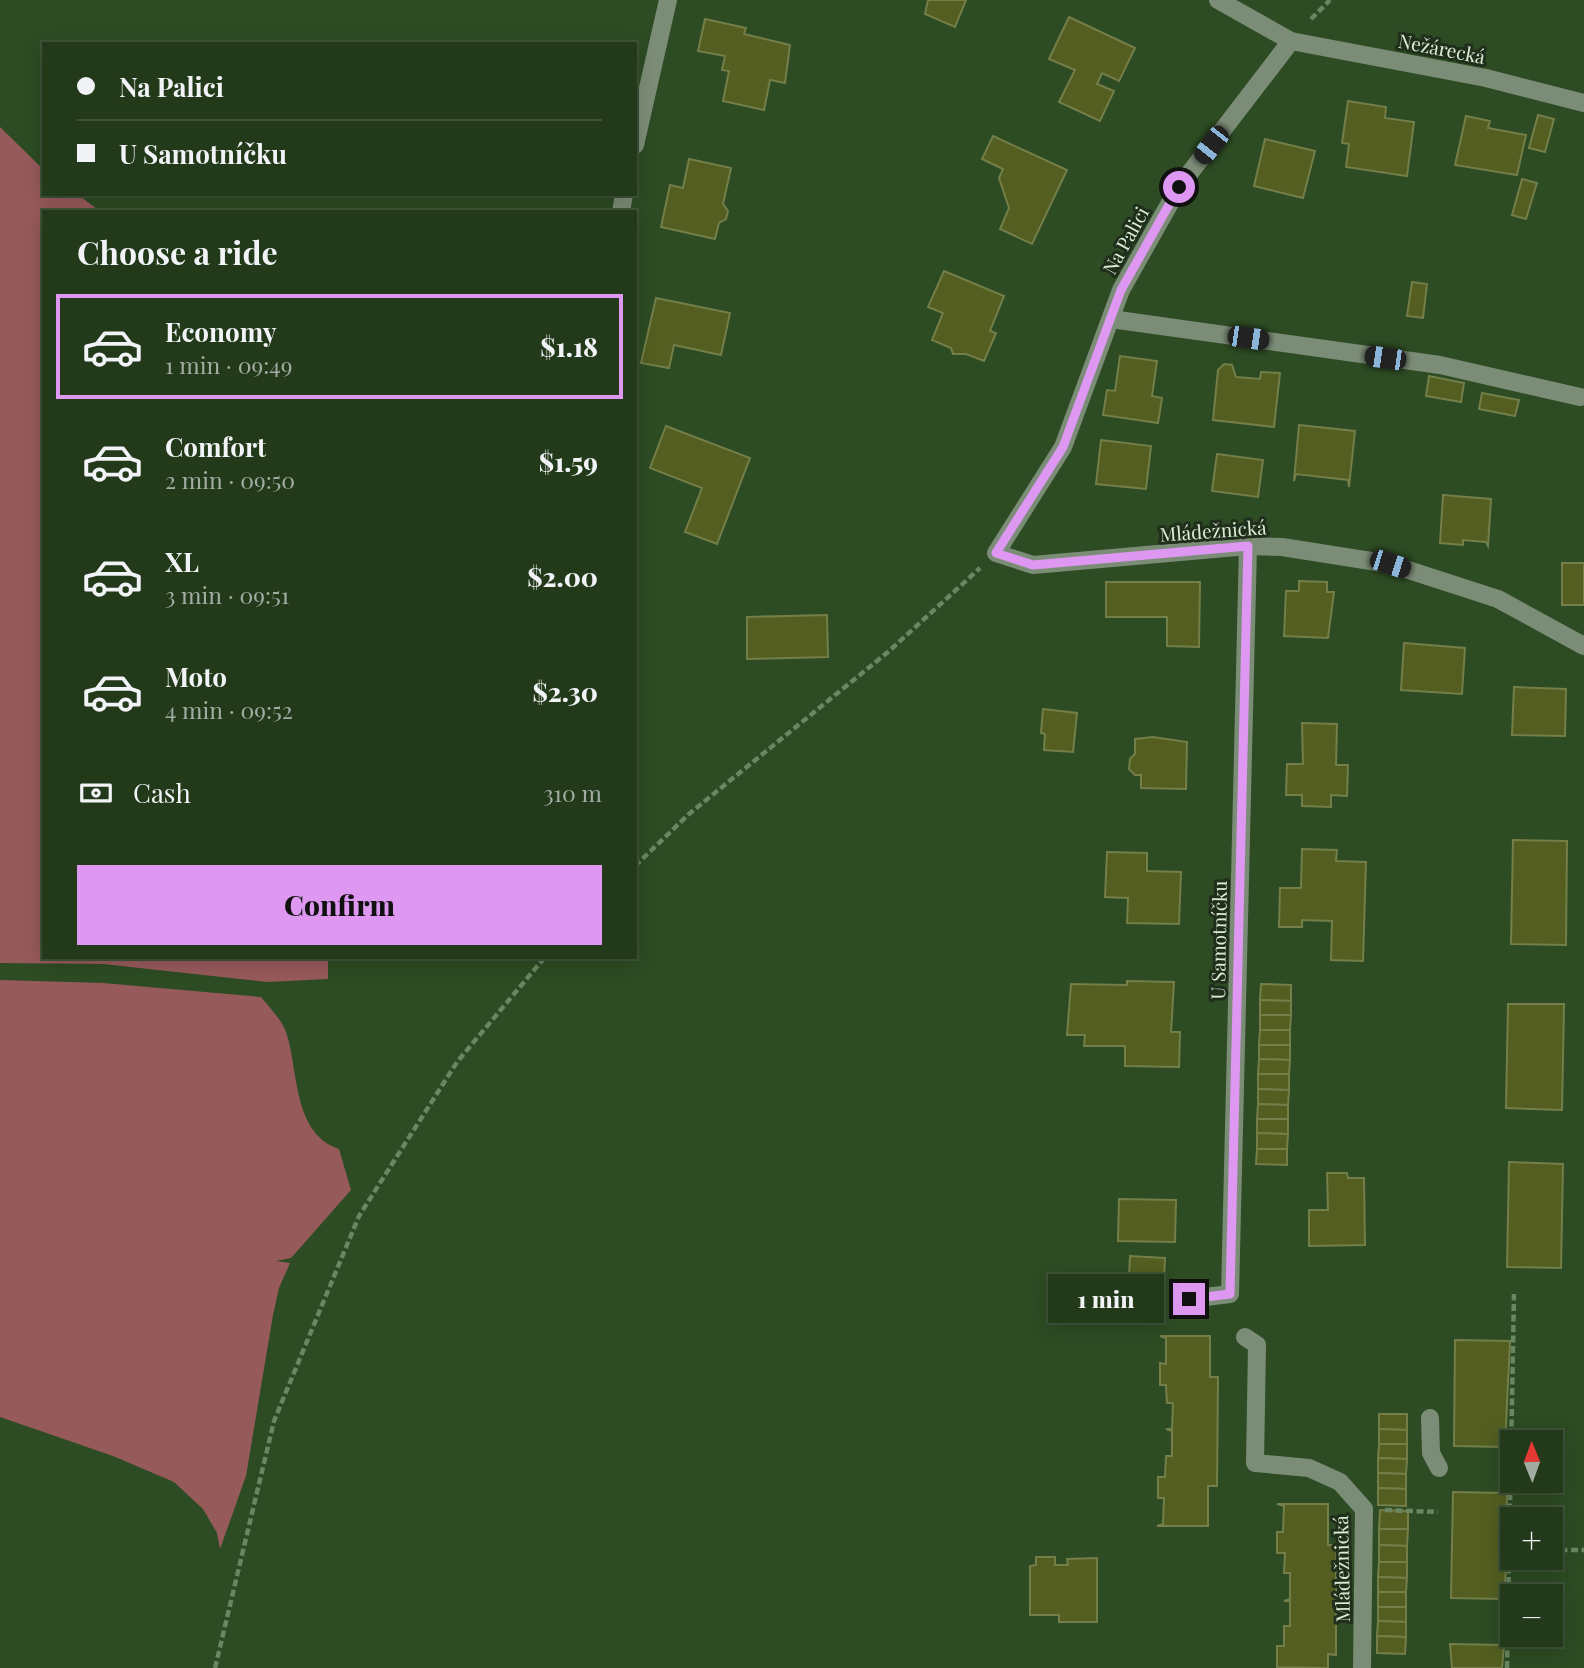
<!DOCTYPE html>
<html lang="en">
<head>
<meta charset="utf-8">
<style>
	:root { --surface:#22391a; --page:#2e4427; --text:#f1f3f6; --muted:#a2aca2; --line:#3f5339; --accent:#de98f2 }
	body { margin:0; font-family:"Playfair Display",serif; background:var(--page); color:var(--text); height:100vh; display:flex; flex-direction:column; font-size:26px; white-space:nowrap }
	* { box-sizing:border-box; margin:0 }
	p { font-size:23px; color:var(--muted) }
	.icon { flex:none; width:38px; height:38px; fill:none; stroke:currentColor; stroke-width:2; stroke-linecap:round; stroke-linejoin:round }
	.map { position:relative; flex:1; overflow:hidden }
	.drawer { position:absolute; left:42px; top:210px; width:595px; height:749px; display:flex; flex-direction:column; background:var(--surface); border-radius:0px; box-shadow:0 4px 18px #0003,0 0 0 2px var(--line) }
	.drawer>* { flex:none }
	.top-card { position:absolute; left:42px; top:42px; width:595px; height:154px; border-radius:0px; box-shadow:0 4px 18px #0003,0 0 0 2px var(--line); display:grid; align-content:center; height:154px; padding:0 35px; background:var(--surface) }
	.needle { width:46px; rotate:359deg }
	.fabs { position:absolute; left:1500px; top:1430px; display:grid; gap:14px }
	.fabs a { display:grid; place-items:center; width:63px; height:63px; border-radius:0px; background:var(--surface); box-shadow:0 4px 18px #0003,0 0 0 2px var(--line); font-size:35px }
	.end { position:absolute; width:32px; height:32px; margin:-16px; border:9px solid #de98f2; background:#111; box-shadow:0 0 0 4px #111 }
	.from { border-radius:50% }
	.bubble { position:absolute; height:49px; border-radius:0px; background:var(--surface); box-shadow:0 4px 18px #0003,0 0 0 2px var(--line); font-size:23px; font-weight:800; line-height:49px; text-align:center }
	.car { position:absolute; width:21px; height:42px; margin:-21px -10px; border-radius:9px; box-shadow:0 0 5px 2px #0007; background:linear-gradient(#222 24%,#8ab4d8 0 40%,#222 0 76%,#8ab4d8 0 86%,#222 0) }
	.top-card b { display:flex; align-items:center; gap:24px; height:66px; font-size:26px }
	.top-card b+b { border-top:2px solid var(--line) }
	.top-card i { width:18px; height:18px; background:var(--text) }
	ul { padding:0; list-style:none }
	li { display:flex; align-items:center; gap:21px; height:105px; margin:0 14px 10px; padding:0 21px; border:4px solid transparent; border-radius:0px }
	li div { flex:1 }
	li b { display:block; font-size:26px }
	li em { font-style:normal; font-weight:800 }
	li.current { border-color:var(--accent) }
	li>.icon { width:63px; height:63px; stroke-width:1.5 }
	h2 { padding:0 35px; font-size:32px; line-height:84px }
	.pay { display:flex; align-items:center; gap:18px; height:77px; padding:0 35px; font-size:26px }
	.pay p { margin-inline-start:auto }
	.cta { display:flex; gap:14px; margin-top:auto; padding:14px 35px }
	.cta a { flex:1; height:80px; border-radius:0px; background:var(--accent); color:#111; font-size:28px; font-weight:800; line-height:80px; text-align:center }
	.map>svg:first-child { display:block }
</style>
</head>
<body>
<div class="map">
<svg width="1584" height="1668" viewBox="0 0 1584 1668">
	<rect width="100%" height="100%" fill="#2d4c23"/>
	<g fill="#975a5b">
		<path d="M 0,127 L 44,170 L 44,194 L 77,194 L 101,212 L 44,212 L 44,957 L 328,957 L 328,979 L 267,982 L 103,964 L 0,963 Z"/>
		<path d="M 0,980 L 103,983 L 261,997 C 269,1007 282,1020 286,1032 C 299,1070 292,1133 339,1149 L 351,1190 L 291,1258 L 276,1261 L 290,1263 L 279,1288 L 273,1315 L 246,1476 L 220,1549 L 217,1533 L 203,1509 L 174,1482 L 113,1456 L 0,1417 Z"/>
	</g>
	<g fill="#535e20" stroke="#737e49" stroke-width="2">
		<path d="M 928,0 L 966,0 L 955,27 L 925,14 Z"/>
		<path d="M 1069,17 L 1135,48 L 1119,81 L 1102,73 L 1097,84 L 1114,91 L 1100,121 L 1059,102 L 1075,70 L 1049,59 Z"/>
		<path d="M 705,19 L 746,28 L 744,34 L 790,45 L 785,83 L 770,80 L 764,110 L 723,101 L 729,71 L 722,70 L 725,56 L 698,51 Z"/>
		<path d="M 1348,101 L 1386,107 L 1385,118 L 1414,122 L 1407,176 L 1346,167 L 1349,144 L 1342,143 Z"/>
		<path d="M 1538,115 L 1554,119 L 1545,152 L 1529,148 Z"/>
		<path d="M 1466,116 L 1490,121 L 1488,128 L 1526,135 L 1517,175 L 1455,165 Z"/>
		<path d="M 993,136 L 1067,170 L 1032,244 L 1000,229 L 1009,208 L 999,178 L 1003,169 L 982,159 Z"/>
		<path d="M 1265,139 L 1315,151 L 1303,198 L 1254,186 Z"/>
		<path d="M 689,159 L 731,168 L 723,204 L 728,211 L 726,219 L 719,223 L 715,239 L 661,227 L 670,185 L 683,188 Z"/>
		<path d="M 1522,179 L 1537,183 L 1526,219 L 1512,215 Z"/>
		<path d="M 944,271 L 1004,296 L 990,331 L 996,333 L 984,361 L 966,354 L 953,354 L 951,348 L 932,340 L 943,313 L 928,307 Z"/>
		<path d="M 1412,282 L 1427,284 L 1423,318 L 1407,316 Z"/>
		<path d="M 656,298 L 730,313 L 721,355 L 674,345 L 669,368 L 641,363 Z"/>
		<path d="M 1120,356 L 1157,361 L 1152,396 L 1162,398 L 1158,423 L 1103,415 L 1107,390 L 1115,391 Z"/>
		<path d="M 1224,364 L 1232,365 L 1236,377 L 1260,379 L 1261,372 L 1280,373 L 1274,427 L 1213,420 L 1218,370 Z"/>
		<path d="M 1429,376 L 1464,383 L 1461,402 L 1426,396 Z"/>
		<path d="M 1482,393 L 1519,400 L 1515,416 L 1479,409 Z"/>
		<path d="M 1299,425 L 1355,431 L 1349,487 L 1348,480 L 1296,474 L 1294,481 Z"/>
		<path d="M 666,426 L 750,458 L 717,544 L 685,532 L 702,488 L 650,468 Z"/>
		<path d="M 1101,440 L 1151,446 L 1146,489 L 1096,484 Z"/>
		<path d="M 1217,454 L 1263,460 L 1258,497 L 1212,491 Z"/>
		<path d="M 1443,495 L 1491,499 L 1488,546 L 1486,542 L 1463,540 L 1463,545 L 1440,543 Z"/>
		<rect x="1562" y="563" width="22" height="42"/>
		<path d="M 1299,581 L 1327,582 L 1327,592 L 1334,592 L 1328,638 L 1284,636 L 1286,591 L 1299,591 Z"/>
		<path d="M 1106,582 L 1200,582 L 1199,647 L 1167,646 L 1167,617 L 1106,617 Z"/>
		<path d="M 827,615 L 828,657 L 747,659 L 747,617 Z"/>
		<path d="M 1404,643 L 1465,648 L 1462,694 L 1401,690 Z"/>
		<path d="M 1514,687 L 1566,689 L 1565,736 L 1512,735 Z"/>
		<path d="M 1043,709 L 1077,713 L 1073,752 L 1044,750 L 1045,734 L 1041,733 Z"/>
		<path d="M 1302,723 L 1337,724 L 1336,765 L 1348,765 L 1347,796 L 1331,795 L 1331,807 L 1302,806 L 1302,795 L 1286,795 L 1287,764 L 1303,764 Z"/>
		<path d="M 1153,737 L 1187,742 L 1186,789 L 1141,788 L 1141,775 L 1135,775 L 1129,769 L 1130,759 L 1135,754 L 1135,739 Z"/>
		<path d="M 1513,840 L 1567,841 L 1566,945 L 1511,944 Z"/>
		<path d="M 1302,849 L 1337,850 L 1336,861 L 1366,862 L 1363,961 L 1331,960 L 1332,921 L 1302,920 L 1302,927 L 1279,927 L 1280,888 L 1301,888 Z"/>
		<path d="M 1107,852 L 1147,853 L 1147,871 L 1181,872 L 1179,924 L 1127,923 L 1128,898 L 1105,897 Z"/>
		<path d="M 1127,981 L 1174,982 L 1171,1032 L 1180,1032 L 1179,1067 L 1125,1066 L 1125,1046 L 1084,1046 L 1085,1035 L 1067,1035 L 1071,984 L 1127,985 Z"/>
		<path d="M 1261,984 L 1291,985 L 1291,1001 L 1260,1000 Z"/>
		<path d="M 1260,1000 L 1291,1001 L 1291,1015 L 1260,1015 Z"/>
		<path d="M 1508,1004 L 1564,1004 L 1562,1110 L 1506,1108 Z"/>
		<path d="M 1260,1015 L 1291,1015 L 1290,1030 L 1260,1030 Z"/>
		<path d="M 1260,1030 L 1290,1030 L 1290,1045 L 1259,1045 Z"/>
		<path d="M 1259,1045 L 1290,1045 L 1290,1060 L 1259,1059 Z"/>
		<path d="M 1259,1059 L 1290,1060 L 1289,1074 L 1258,1074 Z"/>
		<path d="M 1258,1074 L 1289,1074 L 1289,1090 L 1258,1089 Z"/>
		<path d="M 1258,1089 L 1289,1090 L 1288,1105 L 1258,1104 Z"/>
		<path d="M 1258,1104 L 1288,1105 L 1288,1119 L 1257,1119 Z"/>
		<path d="M 1257,1119 L 1288,1119 L 1288,1134 L 1257,1133 Z"/>
		<path d="M 1257,1133 L 1288,1134 L 1287,1149 L 1257,1149 Z"/>
		<path d="M 1257,1149 L 1287,1149 L 1287,1165 L 1256,1164 Z"/>
		<path d="M 1509,1162 L 1563,1164 L 1561,1268 L 1507,1267 Z"/>
		<path d="M 1327,1173 L 1347,1173 L 1348,1178 L 1364,1178 L 1365,1245 L 1309,1246 L 1309,1210 L 1328,1210 Z"/>
		<path d="M 1119,1199 L 1176,1200 L 1175,1242 L 1118,1241 Z"/>
		<path d="M 1130,1256 L 1165,1258 L 1164,1278 L 1129,1276 Z"/>
		<path d="M 1160,1336 L 1210,1336 L 1210,1377 L 1218,1377 L 1217,1486 L 1208,1486 L 1208,1526 L 1157,1526 L 1163,1524 L 1164,1498 L 1158,1498 L 1158,1477 L 1165,1477 L 1166,1456 L 1172,1456 L 1172,1431 L 1166,1429 L 1172,1429 L 1173,1403 L 1167,1403 L 1166,1385 L 1160,1385 L 1160,1363 L 1166,1364 L 1166,1338 Z"/>
		<path d="M 1455,1340 L 1510,1341 L 1505,1446 L 1508,1447 L 1454,1446 Z"/>
		<path d="M 1379,1414 L 1407,1414 L 1407,1430 L 1379,1429 Z"/>
		<path d="M 1379,1429 L 1407,1430 L 1407,1444 L 1379,1444 Z"/>
		<path d="M 1379,1444 L 1407,1444 L 1407,1459 L 1378,1458 Z"/>
		<path d="M 1378,1458 L 1407,1459 L 1406,1474 L 1378,1473 Z"/>
		<path d="M 1378,1473 L 1406,1474 L 1406,1489 L 1378,1488 Z"/>
		<path d="M 1378,1488 L 1406,1489 L 1406,1506 L 1378,1505 Z"/>
		<path d="M 1453,1492 L 1507,1493 L 1505,1599 L 1451,1598 Z"/>
		<path d="M 1277,1504 L 1328,1504 L 1328,1545 L 1336,1545 L 1336,1655 L 1328,1654 L 1328,1668 L 1277,1667 L 1277,1646 L 1284,1646 L 1284,1626 L 1290,1626 L 1290,1601 L 1284,1601 L 1290,1599 L 1290,1573 L 1284,1573 L 1285,1553 L 1277,1553 L 1277,1532 L 1283,1532 L 1284,1506 Z"/>
		<path d="M 1380,1510 L 1408,1511 L 1408,1529 L 1379,1529 Z"/>
		<path d="M 1379,1529 L 1408,1529 L 1407,1546 L 1379,1545 Z"/>
		<path d="M 1379,1545 L 1407,1546 L 1407,1562 L 1379,1562 Z"/>
		<path d="M 1036,1557 L 1055,1557 L 1055,1565 L 1068,1565 L 1067,1559 L 1097,1558 L 1097,1622 L 1059,1622 L 1059,1615 L 1030,1615 L 1030,1566 L 1036,1565 Z"/>
		<path d="M 1379,1562 L 1407,1562 L 1407,1578 L 1378,1577 Z"/>
		<path d="M 1378,1577 L 1407,1578 L 1406,1592 L 1378,1592 Z"/>
		<rect x="1378" y="1592" width="28" height="15"/>
		<path d="M 1378,1607 L 1406,1607 L 1406,1622 L 1378,1621 Z"/>
		<path d="M 1378,1621 L 1406,1622 L 1406,1637 L 1377,1636 Z"/>
		<path d="M 1377,1636 L 1406,1637 L 1405,1654 L 1377,1653 Z"/>
		<path d="M 1450,1644 L 1504,1645 L 1502,1668 L 1452,1668 Z"/>
	</g>
	<g fill="none" stroke-linecap="round" stroke-linejoin="round">
		<g stroke="#6b8663" stroke-width="4.5" stroke-dasharray="7 3.5" stroke-linecap="butt">
			<path d="M 1311,19 L 1330,0"/>
			<path d="M 635,866 L 689,814 L 888,652 L 980,568"/>
			<path d="M 1385,1510 L 1438,1512"/>
			<path d="M 1550,1550 L 1584,1550"/>
			<path d="M 215,1668 L 274,1421 L 359,1216 L 457,1062 L 545,957"/>
			<path d="M 1507,1668 L 1514,1294"/>
		</g>
		<g stroke="#7c8d77" stroke-width="18">
			<path d="M 1218,0 L 1291,41 L 1486,78 L 1584,103"/>
			<path d="M 1291,41 L 1179,187 L 1121,290 L 1063,447 L 996,553 L 1033,565 L 1248,546 L 1282,547 L 1390,564 L 1498,599 L 1584,646"/>
			<path d="M 635,145 L 668,0"/>
			<path d="M 621,212 L 624,194"/>
			<path d="M 1111,319 L 1440,365 L 1580,397"/>
			<path d="M 1189,1299 L 1230,1294 L 1248,546"/>
			<path d="M 1245,1337 L 1257,1345 L 1255,1463 L 1309,1468 L 1340,1482 L 1364,1509 L 1362,1668"/>
			<path d="M 1430,1418 L 1431,1453 L 1439,1468"/>
		</g>
	</g>
	<g fill="none" stroke-linecap="round" stroke-linejoin="round">
		<path stroke="#de98f2" stroke-width="9" d="M 1179,187 L 1121,290 L 1063,447 L 996,553 L 1033,565 L 1248,546 L 1230,1294 L 1189,1299"/>
	</g>
	<g text-anchor="middle" dominant-baseline="central" stroke-width="6" stroke-linejoin="round" paint-order="stroke">
		<g font-size="19" fill="#daedd5" stroke="#202e1c">
			<text transform="translate(1442 48) rotate(11)">Nežárecká</text>
			<text transform="translate(1125 240) rotate(-61)">Na Palici</text>
			<text transform="translate(1213 530) rotate(-4)">Mládežnická</text>
			<text transform="translate(1218 940) rotate(-89)">U Samotníčku</text>
			<text transform="translate(1341 1569) rotate(-91)">Mládežnická</text>
		</g>
	</g>
</svg>
<div class="fabs">
<a><svg class="needle" viewBox="-14 -14 28 28"><path d="M0-13l5 13h-10z" fill="#e53935"/><path d="M0 13l5-13h-10z" fill="#a2aca2"/></svg></a>
<a>+</a>
<a>−</a>
</div>
<i class="end from" style="left:1179px;top:187px"></i>
<i class="end" style="left:1189px;top:1299px"></i>
<div class="bubble" style="left:1048px;top:1274px;width:116px">1 min</div>
<i class="car" style="left:1211px;top:145px;rotate:218deg"></i>
<i class="car" style="left:1248px;top:338px;rotate:98deg"></i>
<i class="car" style="left:1385px;top:358px;rotate:278deg"></i>
<i class="car" style="left:1390px;top:564px;rotate:108deg"></i>
<div class="top-card">
<b><i class="from"></i>Na Palici</b>
<b><i></i>U Samotníčku</b>
</div>
<section class="drawer">
<h2>Choose a ride</h2>
<ul>
<li class="current"><svg class="icon" aria-label="car" viewBox="0 0 24 24"><path d="M5 17H2v-5l4-1 3-4h7l3 4 3 1v5h-3M9 17h6M6 11h13"/><circle cx="7" cy="17" r="2"/><circle cx="17" cy="17" r="2"/></svg><div><b>Economy</b><p>1 min · 09:49</p></div><em>$1.18</em></li>
<li><svg class="icon" aria-label="car" viewBox="0 0 24 24"><path d="M5 17H2v-5l4-1 3-4h7l3 4 3 1v5h-3M9 17h6M6 11h13"/><circle cx="7" cy="17" r="2"/><circle cx="17" cy="17" r="2"/></svg><div><b>Comfort</b><p>2 min · 09:50</p></div><em>$1.59</em></li>
<li><svg class="icon" aria-label="car" viewBox="0 0 24 24"><path d="M5 17H2v-5l4-1 3-4h7l3 4 3 1v5h-3M9 17h6M6 11h13"/><circle cx="7" cy="17" r="2"/><circle cx="17" cy="17" r="2"/></svg><div><b>XL</b><p>3 min · 09:51</p></div><em>$2.00</em></li>
<li><svg class="icon" aria-label="car" viewBox="0 0 24 24"><path d="M5 17H2v-5l4-1 3-4h7l3 4 3 1v5h-3M9 17h6M6 11h13"/><circle cx="7" cy="17" r="2"/><circle cx="17" cy="17" r="2"/></svg><div><b>Moto</b><p>4 min · 09:52</p></div><em>$2.30</em></li>
</ul>
<div class="pay"><svg class="icon" aria-label="cash" viewBox="0 0 24 24"><path d="M3 7h18v10H3z"/><circle cx="12" cy="12" r="2"/></svg>Cash<p>310 m</p></div>
<div class="cta"><a>Confirm</a></div>
</section>
</div>
</body>
</html>
